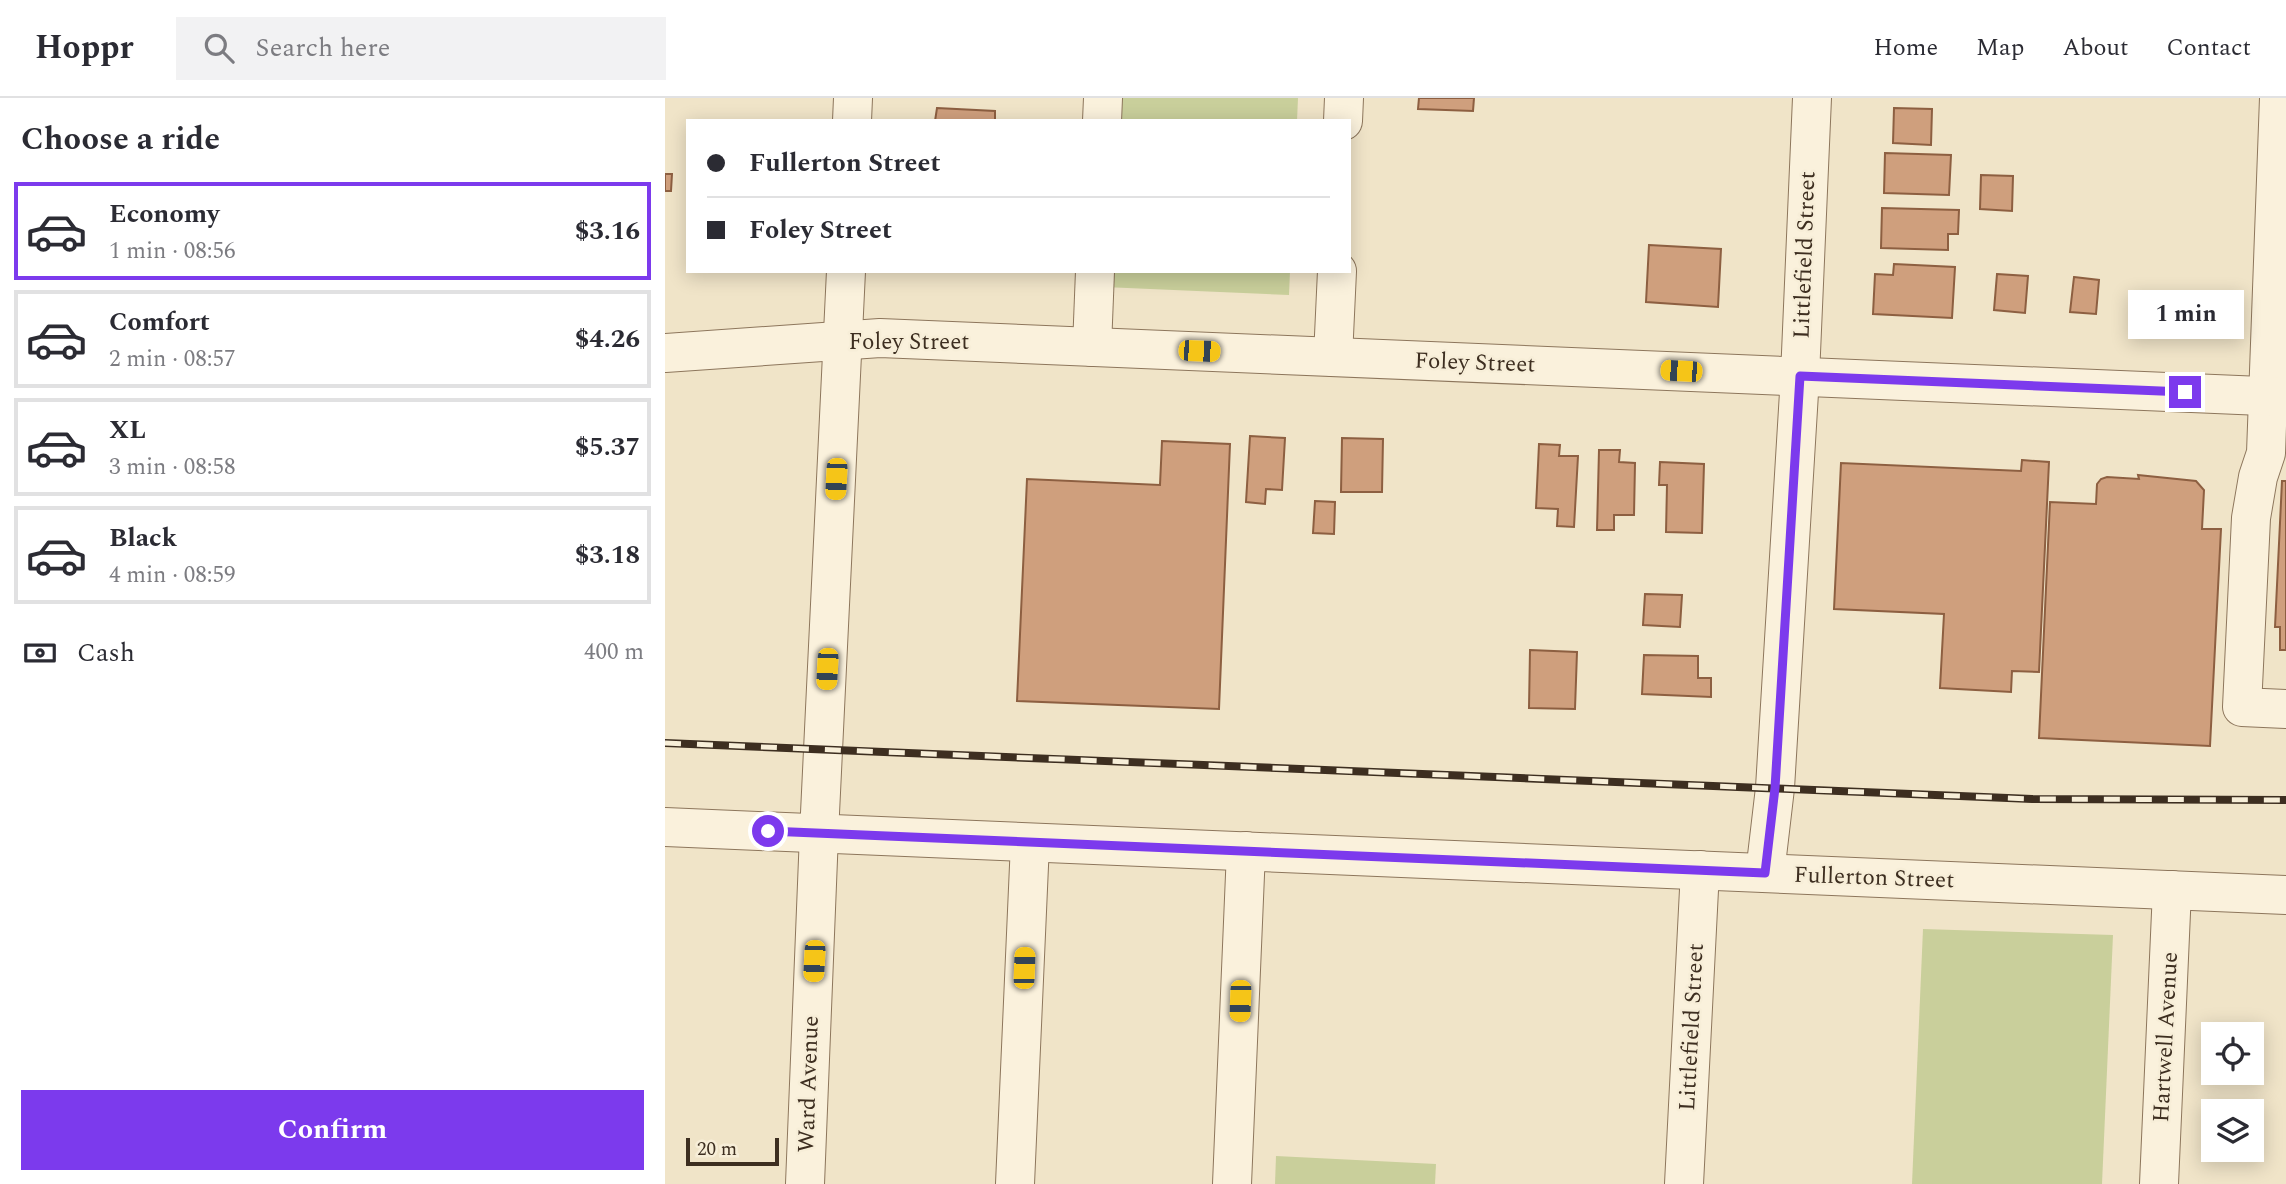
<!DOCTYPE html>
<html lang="en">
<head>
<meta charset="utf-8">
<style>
	:root { --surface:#fff; --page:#f2f2f3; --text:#2b2b33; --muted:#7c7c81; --line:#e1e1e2; --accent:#7c3aed }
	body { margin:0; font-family:Spectral,serif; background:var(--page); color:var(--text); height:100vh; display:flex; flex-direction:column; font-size:26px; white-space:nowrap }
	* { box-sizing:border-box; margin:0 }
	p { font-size:23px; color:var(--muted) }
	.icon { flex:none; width:38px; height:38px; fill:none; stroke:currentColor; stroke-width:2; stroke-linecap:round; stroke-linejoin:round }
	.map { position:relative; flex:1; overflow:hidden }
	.side { display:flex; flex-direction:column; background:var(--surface); width:665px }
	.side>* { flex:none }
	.banner { position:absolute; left:21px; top:21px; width:665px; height:154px; border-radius:0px; box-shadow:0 4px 18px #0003; display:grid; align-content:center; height:154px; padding:0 21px; background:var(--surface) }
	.buttons { position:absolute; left:1536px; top:924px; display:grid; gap:14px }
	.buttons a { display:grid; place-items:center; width:63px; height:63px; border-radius:0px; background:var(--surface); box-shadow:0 4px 18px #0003; font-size:35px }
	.scale { position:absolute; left:21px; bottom:18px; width:93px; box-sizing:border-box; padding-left:7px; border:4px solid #3d2e20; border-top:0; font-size:19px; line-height:24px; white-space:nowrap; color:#3d2e20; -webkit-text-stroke:5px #f7eed8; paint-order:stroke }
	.end { position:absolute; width:32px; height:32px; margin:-16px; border:9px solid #7c3aed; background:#fff; box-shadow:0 0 0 4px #fff }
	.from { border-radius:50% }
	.bubble { position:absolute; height:49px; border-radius:0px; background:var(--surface); box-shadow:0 4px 18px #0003; font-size:23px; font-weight:700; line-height:49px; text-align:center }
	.car { position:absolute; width:21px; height:42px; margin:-21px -10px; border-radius:9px; box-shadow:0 0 5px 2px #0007; background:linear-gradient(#f5c518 24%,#345 0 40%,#f5c518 0 76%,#345 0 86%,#f5c518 0) }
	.banner b { display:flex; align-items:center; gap:24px; height:66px; font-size:26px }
	.banner b+b { border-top:2px solid var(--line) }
	.banner i { width:18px; height:18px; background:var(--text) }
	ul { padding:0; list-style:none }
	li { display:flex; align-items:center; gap:21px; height:98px; margin:0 14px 10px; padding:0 7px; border:4px solid var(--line); border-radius:0px }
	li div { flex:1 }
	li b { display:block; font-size:26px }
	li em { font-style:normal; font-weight:700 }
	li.on { border-color:var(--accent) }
	li>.icon { width:63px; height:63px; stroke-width:1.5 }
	h2 { padding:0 21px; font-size:32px; line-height:84px }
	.pay { display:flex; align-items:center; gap:18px; height:77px; padding:0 21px; font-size:26px }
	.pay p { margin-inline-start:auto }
	.primary-button { display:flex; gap:14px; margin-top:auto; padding:14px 21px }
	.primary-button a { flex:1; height:80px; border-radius:0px; background:var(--accent); color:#fff; font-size:28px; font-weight:700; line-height:80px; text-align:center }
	header { display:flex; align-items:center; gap:42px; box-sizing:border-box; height:98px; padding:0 35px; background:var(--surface); border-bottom:2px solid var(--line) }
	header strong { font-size:33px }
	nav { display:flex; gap:38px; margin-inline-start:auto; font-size:24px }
	.search { width:490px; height:63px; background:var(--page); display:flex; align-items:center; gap:18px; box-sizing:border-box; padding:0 24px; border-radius:0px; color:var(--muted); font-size:26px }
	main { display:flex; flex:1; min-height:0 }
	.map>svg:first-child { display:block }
</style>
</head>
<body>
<header>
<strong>Hoppr</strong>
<div class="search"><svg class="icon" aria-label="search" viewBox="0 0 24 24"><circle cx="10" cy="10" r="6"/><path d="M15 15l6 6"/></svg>Search here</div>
<nav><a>Home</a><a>Map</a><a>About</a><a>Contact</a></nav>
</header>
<main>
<section class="side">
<h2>Choose a ride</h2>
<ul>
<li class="on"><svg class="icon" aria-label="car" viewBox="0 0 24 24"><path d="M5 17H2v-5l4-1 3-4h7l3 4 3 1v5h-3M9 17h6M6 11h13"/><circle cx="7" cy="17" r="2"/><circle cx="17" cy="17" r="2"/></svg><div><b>Economy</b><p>1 min · 08:56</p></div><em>$3.16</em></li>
<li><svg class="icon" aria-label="car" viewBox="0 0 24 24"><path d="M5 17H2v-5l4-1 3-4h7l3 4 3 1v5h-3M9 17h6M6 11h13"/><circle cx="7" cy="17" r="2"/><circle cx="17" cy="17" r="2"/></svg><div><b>Comfort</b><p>2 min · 08:57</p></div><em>$4.26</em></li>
<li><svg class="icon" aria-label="car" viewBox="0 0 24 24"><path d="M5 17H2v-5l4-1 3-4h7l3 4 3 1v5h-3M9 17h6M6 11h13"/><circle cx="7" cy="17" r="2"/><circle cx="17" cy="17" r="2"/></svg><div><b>XL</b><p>3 min · 08:58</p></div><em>$5.37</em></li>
<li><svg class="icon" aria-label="car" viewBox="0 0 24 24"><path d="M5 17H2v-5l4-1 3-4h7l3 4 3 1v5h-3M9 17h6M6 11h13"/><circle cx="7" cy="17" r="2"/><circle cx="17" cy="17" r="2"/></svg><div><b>Black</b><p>4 min · 08:59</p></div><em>$3.18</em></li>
</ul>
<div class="pay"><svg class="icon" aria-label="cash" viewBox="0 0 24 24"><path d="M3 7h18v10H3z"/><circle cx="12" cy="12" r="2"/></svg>Cash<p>400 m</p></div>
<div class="primary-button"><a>Confirm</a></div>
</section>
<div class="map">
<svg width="1621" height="1086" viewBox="0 0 1621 1086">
	<rect width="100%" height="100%" fill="#f0e4c8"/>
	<g fill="#c9cf9b">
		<path d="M 447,0 L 633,0 L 632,23 L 446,23 Z"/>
		<path d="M 439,173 L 625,173 L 624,197 L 439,189 Z"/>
		<path d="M 1258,831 L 1448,837 L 1437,1086 L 1247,1086 Z"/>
		<path d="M 611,1058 L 771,1066 L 770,1086 L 610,1086 Z"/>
	</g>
	<g fill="#cf9f7d" stroke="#8d5f41" stroke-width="2">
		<path d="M 754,0 L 809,0 L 808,13 L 753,11 Z"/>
		<path d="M 272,10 L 330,13 L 330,23 L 270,23 Z"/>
		<path d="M 1229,10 L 1267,11 L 1266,47 L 1228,45 Z"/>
		<path d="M 1220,55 L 1286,57 L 1284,97 L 1219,95 Z"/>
		<path d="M 0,76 L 7,76 L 6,93 L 0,93 Z"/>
		<path d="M 1316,77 L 1348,78 L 1347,113 L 1315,111 Z"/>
		<path d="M 1217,110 L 1294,112 L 1293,136 L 1283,136 L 1283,152 L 1216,150 Z"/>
		<path d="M 984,147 L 1056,151 L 1053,209 L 981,204 Z"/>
		<path d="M 1229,166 L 1290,169 L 1287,220 L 1208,216 L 1210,176 L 1228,177 Z"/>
		<path d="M 1332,176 L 1363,178 L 1360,215 L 1329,212 Z"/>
		<path d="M 1409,179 L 1434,182 L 1431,216 L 1405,214 Z"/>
		<path d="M 585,338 L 620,340 L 617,392 L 601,391 L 600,406 L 581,404 Z"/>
		<path d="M 677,340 L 718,341 L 717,394 L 676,394 Z"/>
		<path d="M 497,343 L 565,346 L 554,611 L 352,603 L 362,381 L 495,387 Z"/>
		<path d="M 874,346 L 895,347 L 894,358 L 913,358 L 909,429 L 892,428 L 893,411 L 871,410 Z"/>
		<path d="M 934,352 L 955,352 L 954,364 L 970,365 L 969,417 L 949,417 L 949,432 L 932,432 Z"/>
		<path d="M 1357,362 L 1384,364 L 1374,574 L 1347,573 L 1346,594 L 1275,590 L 1279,516 L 1169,511 L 1176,365 L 1356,373 Z"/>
		<path d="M 995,364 L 1039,366 L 1037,435 L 1001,434 L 1002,387 L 994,387 Z"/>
		<path d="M 1473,377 L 1531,383 L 1539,392 L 1537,431 L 1556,431 L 1545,648 L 1374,640 L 1385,404 L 1431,406 L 1432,386 L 1436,381 L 1442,379 L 1474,381 Z"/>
		<path d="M 1617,383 L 1621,383 L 1621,552 L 1615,552 L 1615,529 L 1610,529 Z"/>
		<path d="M 650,403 L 670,404 L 669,436 L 648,435 Z"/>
		<path d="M 980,496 L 1017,497 L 1015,529 L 978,527 Z"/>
		<path d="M 865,552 L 912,554 L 910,611 L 864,610 Z"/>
		<path d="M 979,557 L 1033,558 L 1033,580 L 1046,580 L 1046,599 L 977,596 Z"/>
	</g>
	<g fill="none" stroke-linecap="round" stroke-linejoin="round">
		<defs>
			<g id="minor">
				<path d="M 1614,0 L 1601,355 L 1593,379 L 1586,420 L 1577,609 L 1621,611"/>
				<path d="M 187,23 L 188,0"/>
				<path d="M 437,23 L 438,0"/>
				<path d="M 678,23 L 679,0"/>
				<path d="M 427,249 L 430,173"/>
				<path d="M 0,255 L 215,240 L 1621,299"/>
				<path d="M 668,259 L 672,173"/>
				<path d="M 0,729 L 1621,797"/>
				<path d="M 1100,775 L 1110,690 L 1135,278 L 1147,0"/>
				<path d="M 140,1086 L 154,736 L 181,173"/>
				<path d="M 350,1086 L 365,745"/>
				<path d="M 567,1086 L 581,753"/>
				<path d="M 1019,1086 L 1035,772"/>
				<path d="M 1494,1086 L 1507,792"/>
			</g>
		</defs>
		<use href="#minor" stroke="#8d765c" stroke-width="40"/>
		<use href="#minor" stroke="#faf1dc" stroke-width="38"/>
		<defs>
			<path id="rail" d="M 0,645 L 1367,701 L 1621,702"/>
		</defs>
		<use href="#rail" stroke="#3d2e20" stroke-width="8"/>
		<use href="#rail" stroke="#f7eed8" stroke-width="5" stroke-dasharray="16" stroke-linecap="butt"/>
	</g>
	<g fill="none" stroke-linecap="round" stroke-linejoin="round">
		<path stroke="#7c3aed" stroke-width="9" d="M 103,733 L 1100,775 L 1110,690 L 1135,278 L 1520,294"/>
	</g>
	<g text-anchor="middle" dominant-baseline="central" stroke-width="5" stroke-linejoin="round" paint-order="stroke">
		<g font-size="23" fill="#3d2e20" stroke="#f7eed8">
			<text transform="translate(1140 157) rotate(-88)">Littlefield Street</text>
			<text x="244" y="244">Foley Street</text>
			<text transform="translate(810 265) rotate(2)">Foley Street</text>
			<text transform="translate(1209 780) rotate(2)">Fullerton Street</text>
			<text transform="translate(1027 929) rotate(-87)">Littlefield Street</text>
			<text transform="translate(1501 939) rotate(-87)">Hartwell Avenue</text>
			<text transform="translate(144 986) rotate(-88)">Ward Avenue</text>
		</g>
	</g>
</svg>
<div class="buttons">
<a><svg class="icon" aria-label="locate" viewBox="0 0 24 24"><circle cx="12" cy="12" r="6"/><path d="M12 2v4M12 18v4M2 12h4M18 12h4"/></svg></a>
<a><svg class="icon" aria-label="layers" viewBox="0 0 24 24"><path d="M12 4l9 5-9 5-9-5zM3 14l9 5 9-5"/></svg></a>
</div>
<div class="scale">20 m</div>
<i class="end from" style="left:103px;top:733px"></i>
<i class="end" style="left:1520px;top:294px"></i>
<div class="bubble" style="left:1463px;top:192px;width:116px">1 min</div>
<i class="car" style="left:534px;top:253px;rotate:92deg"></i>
<i class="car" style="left:1016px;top:273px;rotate:273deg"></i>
<i class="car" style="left:171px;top:381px;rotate:183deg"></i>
<i class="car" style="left:162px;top:571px;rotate:183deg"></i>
<i class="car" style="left:149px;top:863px;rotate:183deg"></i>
<i class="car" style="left:359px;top:870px;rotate:2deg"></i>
<i class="car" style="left:575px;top:903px;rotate:182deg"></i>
<div class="banner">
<b><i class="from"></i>Fullerton Street</b>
<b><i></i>Foley Street</b>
</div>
</div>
</main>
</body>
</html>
